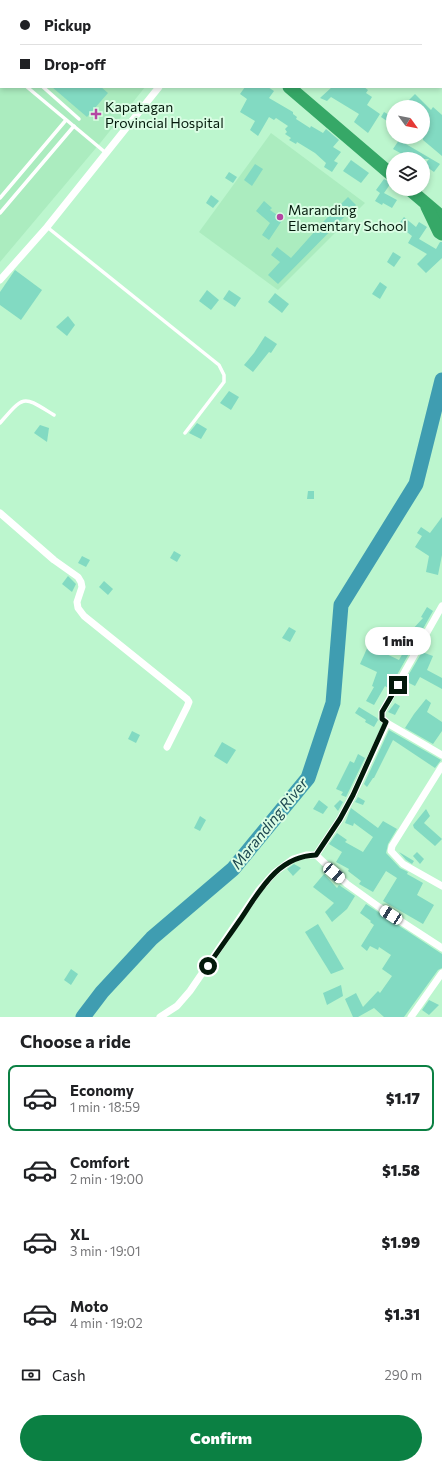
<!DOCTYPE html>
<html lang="en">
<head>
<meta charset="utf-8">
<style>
	:root { --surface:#fff; --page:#f2f2f2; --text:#202124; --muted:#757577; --line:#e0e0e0; --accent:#0b8043 }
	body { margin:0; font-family:Commissioner,sans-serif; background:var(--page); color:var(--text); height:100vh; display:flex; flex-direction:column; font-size:15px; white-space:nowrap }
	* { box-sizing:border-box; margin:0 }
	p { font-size:13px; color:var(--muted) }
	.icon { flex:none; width:22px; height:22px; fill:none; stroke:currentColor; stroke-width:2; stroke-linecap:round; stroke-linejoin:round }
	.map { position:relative; height:1017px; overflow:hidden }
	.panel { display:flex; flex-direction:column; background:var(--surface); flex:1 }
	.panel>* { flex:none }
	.top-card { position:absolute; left:0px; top:0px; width:442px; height:88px; box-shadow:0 2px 6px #0003; display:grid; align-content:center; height:88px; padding:0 20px; background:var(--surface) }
	.needle { width:26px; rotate:123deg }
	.fabs { position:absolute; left:386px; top:100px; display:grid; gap:8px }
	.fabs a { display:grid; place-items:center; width:44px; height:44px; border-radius:50%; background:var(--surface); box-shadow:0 2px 6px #0003; font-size:20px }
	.end { position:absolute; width:18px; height:18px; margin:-9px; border:5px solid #03190b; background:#fff; box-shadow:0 0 0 2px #fff }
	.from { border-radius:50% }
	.bubble { position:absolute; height:28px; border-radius:14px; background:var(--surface); box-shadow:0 2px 6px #0003; font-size:13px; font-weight:800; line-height:28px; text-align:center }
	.car { position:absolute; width:12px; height:24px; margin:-12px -6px; border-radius:5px; box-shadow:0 0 3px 1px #0007; background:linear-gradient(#fff 24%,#345 0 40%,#fff 0 76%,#345 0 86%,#fff 0) }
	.top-card b { display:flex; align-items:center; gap:14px; height:38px; font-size:15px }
	.top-card b+b { border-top:1px solid var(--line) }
	.top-card i { width:10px; height:10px; background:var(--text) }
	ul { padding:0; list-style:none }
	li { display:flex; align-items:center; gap:12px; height:66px; margin:0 8px 6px; padding:0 12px; border:2px solid transparent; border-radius:8px }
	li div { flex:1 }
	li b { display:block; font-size:15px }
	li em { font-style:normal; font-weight:800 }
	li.current { border-color:var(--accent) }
	li>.icon { width:36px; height:36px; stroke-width:1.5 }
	h2 { padding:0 20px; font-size:18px; line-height:48px }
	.pay { display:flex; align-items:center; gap:10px; height:44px; padding:0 20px; font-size:15px }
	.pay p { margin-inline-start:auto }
	.button { display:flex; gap:8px; margin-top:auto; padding:8px 20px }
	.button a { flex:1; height:46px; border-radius:24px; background:var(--accent); color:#fff; font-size:16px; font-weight:800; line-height:46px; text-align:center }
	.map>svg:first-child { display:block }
</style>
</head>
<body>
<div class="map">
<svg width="442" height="1017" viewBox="0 0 442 1017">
	<rect width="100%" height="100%" fill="#bcf6ce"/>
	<g fill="#abecbf">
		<path d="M 0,0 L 121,1 L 1,1 L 1,87 L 145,87 L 101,142 L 0,262 Z"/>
		<path d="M 271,133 L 365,203 L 278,290 L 199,232 Z"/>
	</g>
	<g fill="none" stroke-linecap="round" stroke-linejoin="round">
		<g stroke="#3f9db1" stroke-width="15">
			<path d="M 340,0 L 341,1"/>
			<path d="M 441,71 L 442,72"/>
			<path d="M 83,1017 L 102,992 L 152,938 L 233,869 L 308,778 L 333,703 L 341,605 L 416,484 L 442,380"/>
		</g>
	</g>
	<g fill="#82dac2">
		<path d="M 52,87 L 101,87 L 108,93 L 87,117 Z"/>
		<path d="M 245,87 L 268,87 L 274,91 L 269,98 L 293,112 L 293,114 L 297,117 L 296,119 L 310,128 L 311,126 L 323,133 L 326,129 L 339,140 L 333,147 L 341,152 L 334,161 L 338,163 L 332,172 L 324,167 L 326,163 L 315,153 L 297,142 L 296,144 L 289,140 L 291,138 L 285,134 L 287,132 L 285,129 L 288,126 L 276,118 L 274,120 L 269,117 L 258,136 L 250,130 L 255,121 L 240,112 L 247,99 L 240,94 Z"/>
		<path d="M 332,87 L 364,87 L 368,90 L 366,93 L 372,97 L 367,105 L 380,114 L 368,133 L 354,122 L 359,114 L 331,97 L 327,101 L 320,98 Z"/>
		<path d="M 415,94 L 431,110 L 433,107 L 442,115 L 442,156 L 423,140 L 423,107 L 411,107 L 407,102 Z"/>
		<path d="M 384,112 L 393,117 L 393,125 L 381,117 Z"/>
		<path d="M 399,140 L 440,164 L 434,172 L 424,165 L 429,159 L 413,159 L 403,153 L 402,154 L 393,149 Z"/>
		<path d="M 351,160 L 369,173 L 361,183 L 343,171 Z"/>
		<path d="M 255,164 L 263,169 L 252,186 L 244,180 Z"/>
		<path d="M 229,172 L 237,177 L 233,183 L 225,178 Z"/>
		<path d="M 384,179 L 391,183 L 384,193 L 397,200 L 392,208 L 383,203 L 382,205 L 375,201 L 380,193 L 376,190 Z"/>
		<path d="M 211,195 L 219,201 L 213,208 L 206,203 Z"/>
		<path d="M 348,197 L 356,205 L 278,284 L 268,275 L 280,262 L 271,255 L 277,247 L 291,258 L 324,221 Z"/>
		<path d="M 264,201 L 272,208 L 270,210 L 283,219 L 269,240 L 262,235 L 270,223 L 256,211 Z"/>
		<path d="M 404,217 L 416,227 L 419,222 L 427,227 L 419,239 L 436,249 L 440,242 L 442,242 L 442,258 L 426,273 L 417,264 L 427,254 L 408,243 L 412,236 L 398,225 Z"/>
		<path d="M 393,252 L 401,257 L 394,267 L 387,262 Z"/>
		<path d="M 15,270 L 42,290 L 21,320 L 0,305 L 0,292 Z"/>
		<path d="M 380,282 L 387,287 L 380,299 L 372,294 Z"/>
		<path d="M 207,290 L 219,300 L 211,310 L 199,301 Z"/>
		<path d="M 229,290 L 241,298 L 235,307 L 223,299 Z"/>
		<path d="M 275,293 L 289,304 L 282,313 L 268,302 Z"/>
		<path d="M 68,316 L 75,325 L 67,336 L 56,327 Z"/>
		<path d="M 265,336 L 277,344 L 271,353 L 269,352 L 253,372 L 244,365 L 254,353 Z"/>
		<path d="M 229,391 L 239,397 L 231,410 L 220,403 Z"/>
		<path d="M 197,423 L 207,429 L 201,439 L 189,433 Z"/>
		<path d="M 40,425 L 49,428 L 47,442 L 34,433 Z"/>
		<path d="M 308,491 L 314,491 L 314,499 L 307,499 Z"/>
		<path d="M 442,517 L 442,555 L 438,575 L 426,572 L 429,556 L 415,547 L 422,536 L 417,533 L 421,527 L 430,533 Z"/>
		<path d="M 174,551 L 181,555 L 177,562 L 170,558 Z"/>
		<path d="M 82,556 L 90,560 L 86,567 L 78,563 Z"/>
		<path d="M 68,576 L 76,584 L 72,592 L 62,584 Z"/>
		<path d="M 104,581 L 113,589 L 108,595 L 99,587 Z"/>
		<path d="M 427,607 L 433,611 L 389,689 L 385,686 L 374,705 L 366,701 L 374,687 L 372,686 L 377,672 L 360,664 L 369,644 L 379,646 L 378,650 L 399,660 L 409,642 L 405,640 L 410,631 L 411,631 L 423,618 L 421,617 Z"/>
		<path d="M 289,627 L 296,631 L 290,642 L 282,638 Z"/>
		<path d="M 422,652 L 433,656 L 427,670 L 442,678 L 442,689 L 420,677 L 415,686 L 405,681 Z"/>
		<path d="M 426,699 L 431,703 L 427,712 L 442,722 L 442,731 L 433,744 L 405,728 L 414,714 Z"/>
		<path d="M 395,703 L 400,706 L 395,715 L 388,712 Z"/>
		<path d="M 359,707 L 377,718 L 378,720 L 374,727 L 365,722 L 366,720 L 355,713 Z"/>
		<path d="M 389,730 L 441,760 L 435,768 L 393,740 L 374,778 L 373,778 L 367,787 L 364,784 Z"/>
		<path d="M 132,731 L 140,735 L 136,743 L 128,739 Z"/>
		<path d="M 222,742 L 236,750 L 227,764 L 214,756 Z"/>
		<path d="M 358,754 L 365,758 L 346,797 L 341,795 L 343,792 L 336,789 L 350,761 L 354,763 Z"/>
		<path d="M 358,797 L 365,801 L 363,805 L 355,802 Z"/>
		<path d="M 319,800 L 328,807 L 323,814 L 313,809 Z"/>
		<path d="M 340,800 L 343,802 L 338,811 L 334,806 Z"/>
		<path d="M 351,808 L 378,828 L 383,821 L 397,829 L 388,844 L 386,853 L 400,868 L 408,872 L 407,874 L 423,883 L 417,895 L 434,905 L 423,924 L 383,901 L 397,878 L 386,871 L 373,892 L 359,884 L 361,881 L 348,871 L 349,869 L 336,862 L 342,852 L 329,844 L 337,833 L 347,840 L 345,842 L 363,852 L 373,837 L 354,823 L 353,826 L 345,823 Z"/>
		<path d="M 426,809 L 430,816 L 424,823 L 442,839 L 435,846 L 414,828 L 413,825 Z"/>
		<path d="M 200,816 L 206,820 L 200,831 L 194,828 Z"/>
		<path d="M 399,852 L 414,861 L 412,864 L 406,860 Z"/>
		<path d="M 417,852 L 424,859 L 420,864 L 413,856 Z"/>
		<path d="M 294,864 L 301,868 L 293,876 L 287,869 Z"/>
		<path d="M 324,874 L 337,888 L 339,885 L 355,896 L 347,909 L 332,922 L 325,912 L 334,903 L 313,887 Z"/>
		<path d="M 366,904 L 442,954 L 442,968 L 438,970 L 404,1017 L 384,1017 L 374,1008 L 358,1017 L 353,1017 L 345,999 L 356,993 L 363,1007 L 378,991 L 380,993 L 392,976 L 382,969 L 391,955 L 379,947 L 378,950 L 370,946 L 367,951 L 361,946 L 374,925 L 370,922 L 371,921 L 360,913 Z"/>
		<path d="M 318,924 L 344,969 L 331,974 L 305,932 Z"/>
		<path d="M 71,969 L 78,974 L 71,985 L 64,980 Z"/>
		<path d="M 341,985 L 343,996 L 327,1005 L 323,993 Z"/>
		<path d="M 429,1000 L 439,1005 L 429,1015 L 422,1010 Z"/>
	</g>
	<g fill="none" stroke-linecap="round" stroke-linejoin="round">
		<g stroke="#fff" stroke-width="3.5">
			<path d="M 4,0 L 5,1"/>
			<path d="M 104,0 L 106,1"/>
			<path d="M 11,1 L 12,0"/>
			<path d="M 137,1 L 137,0"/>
			<path d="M 0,50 L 1,50"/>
			<path d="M 0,64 L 1,65"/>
			<path d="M 27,87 L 106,153"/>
			<path d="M 43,87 L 79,119"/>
			<path d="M 0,198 L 66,120"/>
			<path d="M 0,213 L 74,126"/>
			<path d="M 47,227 L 219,365 L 224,375 L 224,382 L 185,433"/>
			<path d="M 0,423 C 25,394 23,396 54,415"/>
		</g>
		<g stroke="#fff" stroke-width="7">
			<path d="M 0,280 L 47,227 L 159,87"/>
			<path d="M 0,513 L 54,560 L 78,577 L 81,582 L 82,587 L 77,602 L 78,608 L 84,616 L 187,699 L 189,702 L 187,707 L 167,747"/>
			<path d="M 442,606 L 382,712 L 382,718 L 387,723 L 442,755"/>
			<path d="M 442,766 L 392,846 L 391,851 L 403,864 L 442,886"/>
			<path d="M 316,855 L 347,884 L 379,907 L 442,948"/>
			<path d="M 160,1017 L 177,1006 L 190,991 L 259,890 L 274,873 L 293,859 L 306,855 L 316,855 L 340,819 L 353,795 L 387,723"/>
			<path d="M 411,1017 L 442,973"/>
		</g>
		<g stroke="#36a867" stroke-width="13">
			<path d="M 182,0 L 183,1"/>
			<path d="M 289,87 L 393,176"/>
			<path d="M 409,189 L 442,217"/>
			<path d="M 427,207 L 439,232 L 442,234"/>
		</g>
	</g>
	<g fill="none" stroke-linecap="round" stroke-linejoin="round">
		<path stroke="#03190b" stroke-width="5" d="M 208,966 C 218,951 229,936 240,920 C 259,892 277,856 316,855 L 340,819 L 353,795 L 386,722 L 382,719 L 382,712 L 398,685"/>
	</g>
	<g fill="#b546a3" stroke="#dafde4" stroke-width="1.5">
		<path d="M94 108h4v4h4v4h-4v4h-4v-4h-4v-4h4z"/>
		<circle cx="280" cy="217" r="4"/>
	</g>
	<g text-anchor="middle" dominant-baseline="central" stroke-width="4" stroke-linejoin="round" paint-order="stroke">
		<g font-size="14" fill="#03190b" stroke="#dafde4" text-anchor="start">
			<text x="105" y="106">Kapatagan<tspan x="105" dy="16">Provincial Hospital</tspan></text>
			<text x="288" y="209">Maranding<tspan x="288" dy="16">Elementary School</tspan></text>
		</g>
		<g font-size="15" font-style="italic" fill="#1d4750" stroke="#dafde4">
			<text transform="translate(269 823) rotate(-51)">Maranding River</text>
		</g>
	</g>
</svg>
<div class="fabs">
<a><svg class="needle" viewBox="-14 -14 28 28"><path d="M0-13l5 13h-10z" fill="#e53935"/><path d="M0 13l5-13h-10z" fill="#757577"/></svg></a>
<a><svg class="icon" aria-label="layers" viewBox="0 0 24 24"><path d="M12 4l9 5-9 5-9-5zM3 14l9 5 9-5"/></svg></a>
</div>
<i class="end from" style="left:208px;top:966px"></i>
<i class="end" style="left:398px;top:685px"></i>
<div class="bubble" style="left:365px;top:627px;width:66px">1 min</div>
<i class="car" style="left:334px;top:873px;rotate:131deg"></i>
<i class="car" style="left:391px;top:915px;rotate:303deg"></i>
<div class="top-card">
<b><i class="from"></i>Pickup</b>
<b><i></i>Drop-off</b>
</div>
</div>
<section class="panel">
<h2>Choose a ride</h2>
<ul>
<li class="current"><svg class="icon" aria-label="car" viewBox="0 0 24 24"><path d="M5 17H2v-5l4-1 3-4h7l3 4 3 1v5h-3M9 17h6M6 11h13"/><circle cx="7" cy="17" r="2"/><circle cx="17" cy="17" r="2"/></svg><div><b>Economy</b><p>1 min · 18:59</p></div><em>$1.17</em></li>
<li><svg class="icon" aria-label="car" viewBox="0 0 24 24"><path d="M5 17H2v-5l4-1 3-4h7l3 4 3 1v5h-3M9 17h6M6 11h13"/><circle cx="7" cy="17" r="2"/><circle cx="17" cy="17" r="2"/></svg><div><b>Comfort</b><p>2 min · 19:00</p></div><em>$1.58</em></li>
<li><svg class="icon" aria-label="car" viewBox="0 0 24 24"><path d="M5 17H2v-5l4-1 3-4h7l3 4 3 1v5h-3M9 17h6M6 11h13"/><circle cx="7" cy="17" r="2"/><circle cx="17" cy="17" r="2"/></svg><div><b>XL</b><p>3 min · 19:01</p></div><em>$1.99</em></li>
<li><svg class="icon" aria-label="car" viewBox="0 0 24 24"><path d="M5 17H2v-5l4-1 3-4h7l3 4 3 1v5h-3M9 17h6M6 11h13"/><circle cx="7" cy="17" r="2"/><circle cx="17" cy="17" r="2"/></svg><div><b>Moto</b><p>4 min · 19:02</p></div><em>$1.31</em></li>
</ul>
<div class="pay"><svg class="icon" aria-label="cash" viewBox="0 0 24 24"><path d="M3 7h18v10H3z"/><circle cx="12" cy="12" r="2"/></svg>Cash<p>290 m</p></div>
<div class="button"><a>Confirm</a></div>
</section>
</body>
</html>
